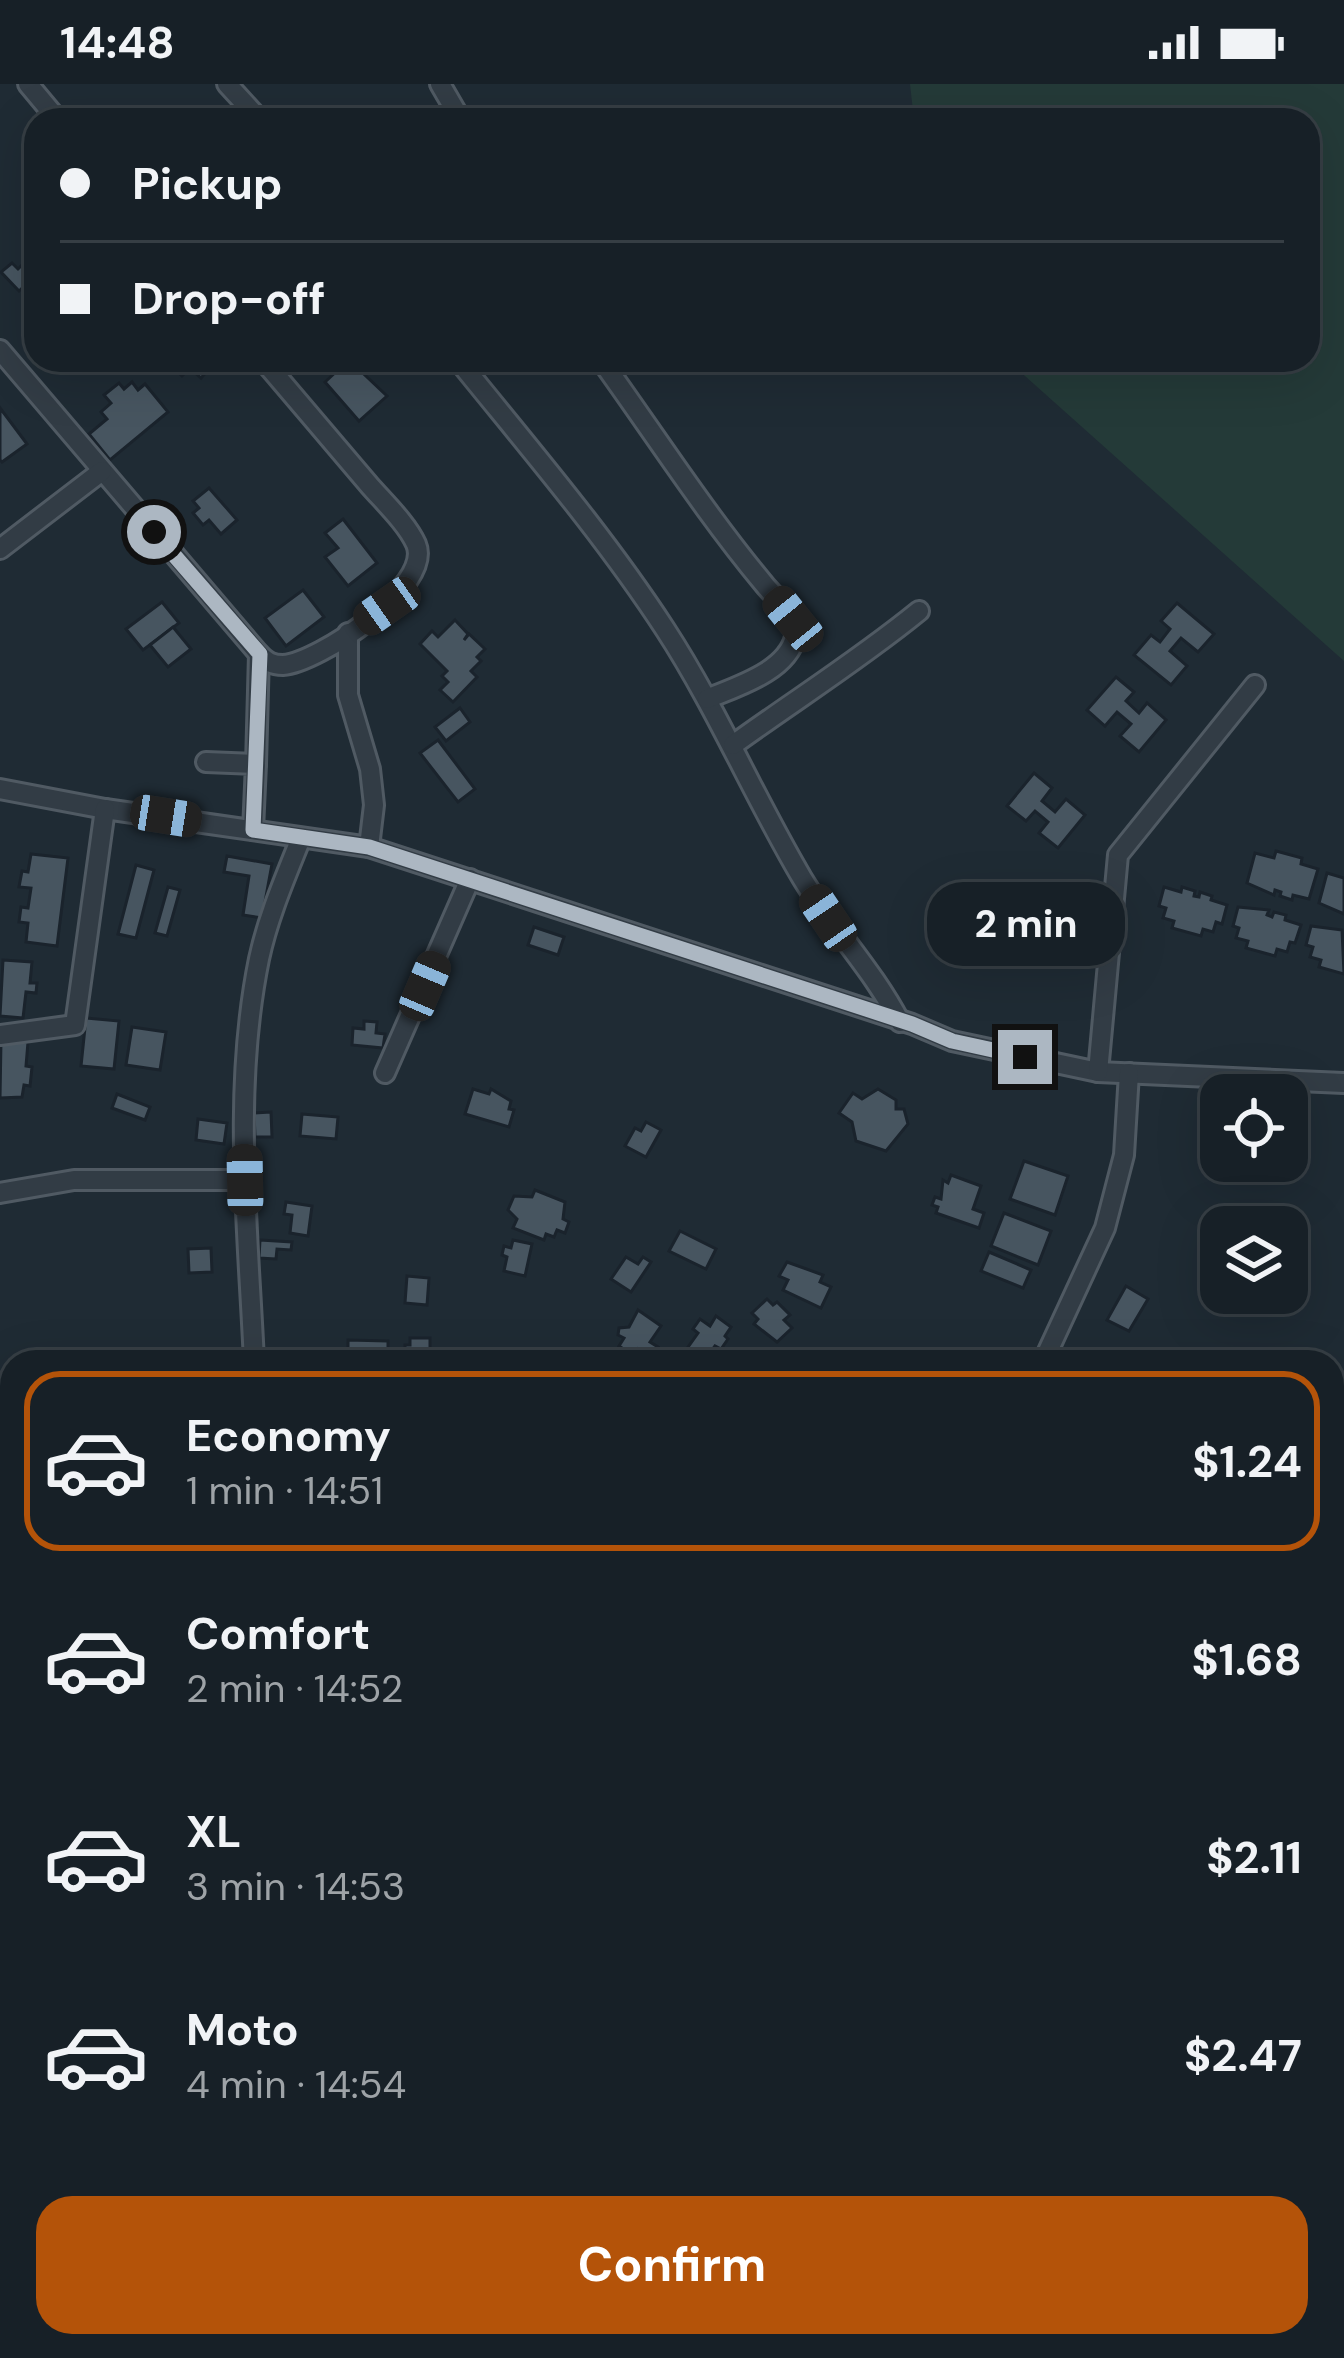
<!DOCTYPE html>
<html lang="en">
<head>
<meta charset="utf-8">
<style>
	:root { --surface:#172027; --page:#20282f; --text:#f1f3f6; --muted:#9ea3a7; --line:#363e44; --accent:#b45309 }
	body { margin:0; font-family:"DM Sans",sans-serif; background:var(--page); color:var(--text); height:100vh; display:flex; flex-direction:column; font-size:45px; white-space:nowrap }
	* { box-sizing:border-box; margin:0 }
	p { font-size:39px; color:var(--muted) }
	.icon { flex:none; width:66px; height:66px; fill:none; stroke:currentColor; stroke-width:2; stroke-linecap:round; stroke-linejoin:round }
	.map { position:relative; flex:1; overflow:hidden }
	.drawer { position:absolute; left:0px; top:1266px; width:1344px; height:1008px; display:flex; flex-direction:column; background:var(--surface); border-radius:36px 36px 0 0; box-shadow:0 12px 48px #0002,0 0 0 3px var(--line) }
	.drawer>* { flex:none }
	.banner { position:absolute; left:24px; top:24px; width:1296px; height:264px; border-radius:36px; box-shadow:0 12px 48px #0002,0 0 0 3px var(--line); display:grid; align-content:center; height:264px; padding:0 36px; background:var(--surface) }
	.fabs { position:absolute; left:1200px; top:990px; display:grid; gap:24px }
	.fabs a { display:grid; place-items:center; width:108px; height:108px; border-radius:24px; background:var(--surface); box-shadow:0 12px 48px #0002,0 0 0 3px var(--line); font-size:60px }
	.end { position:absolute; width:54px; height:54px; margin:-27px; border:15px solid #acb7c2; background:#111; box-shadow:0 0 0 6px #111 }
	.from { border-radius:50% }
	.bubble { position:absolute; height:84px; border-radius:36px; background:var(--surface); box-shadow:0 12px 48px #0002,0 0 0 3px var(--line); font-size:39px; font-weight:700; line-height:84px; text-align:center }
	.car { position:absolute; width:36px; height:72px; margin:-36px -18px; border-radius:15px; box-shadow:0 0 9px 3px #0007; background:linear-gradient(#222 24%,#8ab4d8 0 40%,#222 0 76%,#8ab4d8 0 86%,#222 0) }
	.banner b { display:flex; align-items:center; gap:42px; height:114px; font-size:45px }
	.banner b+b { border-top:3px solid var(--line) }
	.banner i { width:30px; height:30px; background:var(--text) }
	ul { padding:21px 0 0; list-style:none }
	li { display:flex; align-items:center; gap:36px; height:180px; margin:0 24px 18px; padding:0 12px; border:6px solid transparent; border-radius:36px }
	li div { flex:1 }
	li b { display:block; font-size:45px }
	li em { font-style:normal; font-weight:700 }
	li.on { border-color:var(--accent) }
	li>.icon { width:108px; height:108px; stroke-width:1.5 }
	.cta { display:flex; gap:24px; margin-top:auto; padding:24px 36px }
	.cta a { flex:1; height:138px; border-radius:36px; background:var(--accent); color:#fff; font-size:48px; font-weight:700; line-height:138px; text-align:center }
	.status { display:flex; justify-content:space-between; align-items:center; height:84px; padding:0 60px; background:var(--surface); direction:ltr }
	.status svg { height:33px; fill:currentColor }
	.map>svg:first-child { display:block }
</style>
</head>
<body>
<div class="status"><b>14:48</b><svg viewBox="0 0 49 12"><path d="M0 12V9h3v3zM5 12V6h3v6zM10 12V3h3v9zM15 12V0h3v12zM26 1h20v11H26zM47 4h2v5h-2z"/></svg></div>
<div class="map">
<svg width="1344" height="2274" viewBox="0 0 1344 2274">
	<rect width="100%" height="100%" fill="#1f2b34"/>
	<path fill="#243a38" d="M 910,0 L 1344,0 L 1344,577 L 1007,276 L 1308,276 L 1308,36 L 914,36 Z"/>
	<g fill="#475560" stroke="#1a232c" stroke-width="3">
		<path d="M 12,179 L 18,185 L 24,179 L 36,191 L 19,207 L 1,188 Z"/>
		<path d="M 177,276 L 209,276 L 213,280 L 201,294 L 190,284 L 182,292 L 174,284 Z"/>
		<path d="M 349,276 L 387,312 L 359,337 L 325,298 Z"/>
		<path d="M 132,298 L 138,306 L 145,300 L 168,328 L 110,376 L 89,350 L 107,335 L 101,328 L 111,319 L 104,311 L 119,299 L 124,305 Z"/>
		<path d="M 0,324 L 27,360 L 2,378 L 0,376 Z"/>
		<path d="M 209,404 L 237,436 L 221,450 L 209,436 L 203,441 L 193,429 L 199,424 L 193,417 Z"/>
		<path d="M 343,435 L 377,479 L 348,502 L 325,473 L 338,464 L 325,449 Z"/>
		<path d="M 303,506 L 324,533 L 286,562 L 265,534 Z"/>
		<path d="M 162,518 L 179,539 L 143,566 L 126,545 Z"/>
		<path d="M 1177,519 L 1214,550 L 1198,568 L 1181,554 L 1170,567 L 1187,582 L 1171,601 L 1134,571 L 1151,551 L 1160,558 L 1170,545 L 1161,537 Z"/>
		<path d="M 455,536 L 468,550 L 464,556 L 469,550 L 485,565 L 477,573 L 481,577 L 471,587 L 477,593 L 453,618 L 440,606 L 448,598 L 442,592 L 447,587 L 420,560 L 432,547 L 438,553 Z"/>
		<path d="M 173,543 L 191,565 L 168,583 L 150,561 Z"/>
		<path d="M 1116,593 L 1134,608 L 1126,617 L 1139,629 L 1147,619 L 1166,636 L 1139,668 L 1120,652 L 1131,640 L 1117,628 L 1105,642 L 1087,626 Z"/>
		<path d="M 460,624 L 470,638 L 446,657 L 435,643 Z"/>
		<path d="M 438,656 L 475,705 L 458,718 L 420,669 Z"/>
		<path d="M 1034,689 L 1052,704 L 1042,717 L 1055,728 L 1066,715 L 1085,731 L 1058,764 L 1039,749 L 1048,738 L 1035,727 L 1026,737 L 1007,722 Z"/>
		<path d="M 1276,767 L 1302,774 L 1301,780 L 1318,785 L 1309,815 L 1293,811 L 1292,816 L 1280,812 L 1281,808 L 1275,806 L 1274,811 L 1247,799 L 1255,769 L 1274,774 Z"/>
		<path d="M 31,770 L 68,774 L 57,862 L 26,858 L 28,839 L 19,838 L 21,823 L 28,824 L 31,804 L 19,803 L 22,787 L 28,788 Z"/>
		<path d="M 227,772 L 272,780 L 262,834 L 243,831 L 249,792 L 224,788 Z"/>
		<path d="M 136,781 L 154,786 L 136,854 L 118,850 Z"/>
		<path d="M 1327,789 L 1344,794 L 1344,830 L 1319,819 Z"/>
		<path d="M 168,803 L 180,806 L 167,852 L 155,849 Z"/>
		<path d="M 1164,803 L 1181,808 L 1182,803 L 1195,807 L 1194,812 L 1199,813 L 1200,808 L 1212,812 L 1211,816 L 1227,821 L 1222,840 L 1216,838 L 1213,848 L 1203,845 L 1201,852 L 1172,844 L 1174,837 L 1163,834 L 1166,824 L 1159,822 Z"/>
		<path d="M 1238,823 L 1269,826 L 1267,831 L 1272,833 L 1274,828 L 1286,831 L 1285,836 L 1301,841 L 1295,859 L 1290,858 L 1287,868 L 1277,865 L 1275,872 L 1246,864 L 1248,857 L 1236,854 L 1239,844 L 1233,842 Z"/>
		<path d="M 1311,842 L 1342,846 L 1344,890 L 1319,883 L 1321,876 L 1310,873 L 1313,863 L 1306,861 Z"/>
		<path d="M 534,843 L 564,853 L 558,871 L 528,861 Z"/>
		<path d="M 3,876 L 32,878 L 30,899 L 37,899 L 36,909 L 26,908 L 23,934 L 0,932 Z"/>
		<path d="M 86,934 L 119,937 L 114,985 L 81,982 Z"/>
		<path d="M 364,937 L 377,938 L 376,949 L 385,950 L 383,964 L 352,961 L 353,944 L 364,945 Z"/>
		<path d="M 132,943 L 166,948 L 160,986 L 126,981 Z"/>
		<path d="M 1,956 L 28,958 L 26,982 L 32,983 L 30,1002 L 24,1001 L 22,1013 L 0,1014 Z"/>
		<path d="M 473,1005 L 489,1010 L 491,1005 L 511,1017 L 509,1025 L 514,1026 L 509,1043 L 465,1030 Z"/>
		<path d="M 878,1005 L 896,1016 L 896,1025 L 904,1025 L 908,1040 L 886,1067 L 856,1057 L 852,1038 L 839,1029 L 853,1009 L 862,1015 Z"/>
		<path d="M 117,1010 L 150,1023 L 145,1036 L 112,1024 Z"/>
		<path d="M 271,1028 L 272,1053 L 255,1053 L 254,1029 Z"/>
		<path d="M 302,1030 L 338,1033 L 336,1055 L 300,1052 Z"/>
		<path d="M 198,1035 L 227,1039 L 224,1060 L 196,1056 Z"/>
		<path d="M 646,1038 L 661,1046 L 646,1073 L 625,1062 L 635,1044 L 641,1047 Z"/>
		<path d="M 1024,1077 L 1068,1092 L 1055,1131 L 1010,1115 Z"/>
		<path d="M 951,1091 L 981,1102 L 973,1125 L 984,1129 L 979,1144 L 936,1129 L 938,1123 L 932,1121 L 935,1113 L 941,1115 L 943,1096 L 948,1099 Z"/>
		<path d="M 535,1106 L 565,1118 L 563,1135 L 569,1138 L 565,1149 L 557,1146 L 554,1153 L 546,1150 L 544,1156 L 513,1144 L 517,1135 L 508,1126 L 514,1112 L 532,1113 Z"/>
		<path d="M 286,1118 L 312,1122 L 308,1152 L 290,1149 L 292,1131 L 284,1130 Z"/>
		<path d="M 1004,1129 L 1051,1147 L 1038,1181 L 991,1162 Z"/>
		<path d="M 680,1147 L 716,1165 L 706,1185 L 669,1167 Z"/>
		<path d="M 260,1156 L 292,1158 L 291,1166 L 277,1165 L 276,1175 L 259,1174 Z"/>
		<path d="M 513,1156 L 532,1160 L 525,1192 L 504,1187 L 507,1173 L 502,1171 L 504,1162 L 511,1164 Z"/>
		<path d="M 211,1164 L 212,1188 L 189,1189 L 188,1165 Z"/>
		<path d="M 989,1168 L 1031,1186 L 1023,1204 L 981,1187 Z"/>
		<path d="M 626,1173 L 638,1180 L 643,1173 L 651,1178 L 631,1208 L 611,1195 Z"/>
		<path d="M 787,1178 L 823,1191 L 820,1198 L 831,1203 L 821,1224 L 783,1206 L 788,1196 L 779,1192 Z"/>
		<path d="M 407,1192 L 429,1194 L 427,1221 L 405,1219 Z"/>
		<path d="M 1126,1202 L 1148,1215 L 1129,1247 L 1107,1236 Z"/>
		<path d="M 767,1215 L 773,1221 L 777,1218 L 790,1231 L 784,1236 L 792,1244 L 777,1258 L 754,1240 L 758,1235 L 752,1229 Z"/>
		<path d="M 638,1226 L 661,1242 L 650,1258 L 658,1263 L 651,1274 L 638,1265 L 634,1272 L 619,1262 L 624,1254 L 618,1251 L 619,1244 L 629,1243 Z"/>
		<path d="M 716,1232 L 731,1243 L 725,1252 L 728,1255 L 721,1265 L 715,1262 L 703,1278 L 686,1266 L 698,1249 L 693,1245 L 700,1235 L 710,1242 Z"/>
		<path d="M 410,1254 L 430,1254 L 430,1278 L 405,1275 L 405,1261 L 410,1261 Z"/>
		<path d="M 348,1256 L 388,1257 L 388,1277 L 348,1276 Z"/>
	</g>
	<g fill="none" stroke-linecap="round" stroke-linejoin="round">
		<defs>
			<g id="minor">
				<path d="M 28,0 L 58,36"/>
				<path d="M 227,0 L 260,36"/>
				<path d="M 440,0 L 461,36"/>
				<path d="M 0,266 L 259,570 C 267,578 272,581 283,581 C 318,579 434,502 416,460 C 407,440 385,419 370,402 C 334,360 299,318 263,276"/>
				<path d="M 458,276 C 529,364 603,450 665,545 C 717,625 754,713 802,794 C 832,844 873,886 900,938"/>
				<path d="M 601,276 C 655,351 705,429 764,500 C 775,514 800,533 795,553 C 787,588 735,603 707,615"/>
				<path d="M 0,465 L 102,387"/>
				<path d="M 348,549 L 348,611 L 370,685 L 374,721 L 369,763"/>
				<path d="M 733,661 C 795,616 859,576 919,527"/>
				<path d="M 206,678 L 256,680 L 253,746"/>
				<path d="M 256,680 L 259,570"/>
				<path d="M 0,705 L 105,725 L 369,763 L 912,940 L 952,957 L 1098,988 L 1344,999"/>
				<path d="M 0,951 L 75,941 L 105,725"/>
				<path d="M 1098,988 L 1118,771 L 1255,601"/>
				<path d="M 385,989 L 470,795"/>
				<path d="M 0,1109 L 74,1096 L 245,1096"/>
				<path d="M 254,1278 C 248,1144 232,1007 259,875 C 268,833 285,794 301,754"/>
				<path d="M 1043,1278 L 1105,1144 L 1124,1071 L 1129,989"/>
				<path d="M 0,1374 L 11,1384 L 12,1390"/>
				<path d="M 0,1797 L 12,1730"/>
				<path d="M 326,2262 L 328,2274"/>
				<path d="M 901,2262 L 911,2274"/>
				<path d="M 41,2274 L 72,2262"/>
				<path d="M 566,2274 L 569,2262"/>
			</g>
		</defs>
		<use href="#minor" stroke="#505a63" stroke-width="24"/>
		<use href="#minor" stroke="#323c45" stroke-width="18"/>
	</g>
	<g fill="none" stroke-linecap="round" stroke-linejoin="round">
		<path stroke="#acb7c2" stroke-width="15" d="M 154,448 L 260,570 L 253,746 L 369,763 L 912,940 L 952,957 L 1025,973"/>
	</g>
</svg>
<div class="fabs">
<a><svg class="icon" aria-label="locate" viewBox="0 0 24 24"><circle cx="12" cy="12" r="6"/><path d="M12 2v4M12 18v4M2 12h4M18 12h4"/></svg></a>
<a><svg class="icon" aria-label="layers" viewBox="0 0 24 24"><path d="M12 4l9 5-9 5-9-5zM3 14l9 5 9-5"/></svg></a>
</div>
<i class="end from" style="left:154px;top:448px"></i>
<i class="end" style="left:1025px;top:973px"></i>
<div class="bubble" style="left:927px;top:798px;width:198px">2 min</div>
<i class="car" style="left:387px;top:522px;rotate:235deg"></i>
<i class="car" style="left:793px;top:535px;rotate:321deg"></i>
<i class="car" style="left:166px;top:732px;rotate:99deg"></i>
<i class="car" style="left:828px;top:834px;rotate:326deg"></i>
<i class="car" style="left:425px;top:902px;rotate:23deg"></i>
<i class="car" style="left:245px;top:1096px;rotate:359deg"></i>
<div class="banner">
<b><i class="from"></i>Pickup</b>
<b><i></i>Drop-off</b>
</div>
<section class="drawer">
<ul>
<li class="on"><svg class="icon" aria-label="car" viewBox="0 0 24 24"><path d="M5 17H2v-5l4-1 3-4h7l3 4 3 1v5h-3M9 17h6M6 11h13"/><circle cx="7" cy="17" r="2"/><circle cx="17" cy="17" r="2"/></svg><div><b>Economy</b><p>1 min · 14:51</p></div><em>$1.24</em></li>
<li><svg class="icon" aria-label="car" viewBox="0 0 24 24"><path d="M5 17H2v-5l4-1 3-4h7l3 4 3 1v5h-3M9 17h6M6 11h13"/><circle cx="7" cy="17" r="2"/><circle cx="17" cy="17" r="2"/></svg><div><b>Comfort</b><p>2 min · 14:52</p></div><em>$1.68</em></li>
<li><svg class="icon" aria-label="car" viewBox="0 0 24 24"><path d="M5 17H2v-5l4-1 3-4h7l3 4 3 1v5h-3M9 17h6M6 11h13"/><circle cx="7" cy="17" r="2"/><circle cx="17" cy="17" r="2"/></svg><div><b>XL</b><p>3 min · 14:53</p></div><em>$2.11</em></li>
<li><svg class="icon" aria-label="car" viewBox="0 0 24 24"><path d="M5 17H2v-5l4-1 3-4h7l3 4 3 1v5h-3M9 17h6M6 11h13"/><circle cx="7" cy="17" r="2"/><circle cx="17" cy="17" r="2"/></svg><div><b>Moto</b><p>4 min · 14:54</p></div><em>$2.47</em></li>
</ul>
<div class="cta"><a>Confirm</a></div>
</section>
</div>
</body>
</html>
